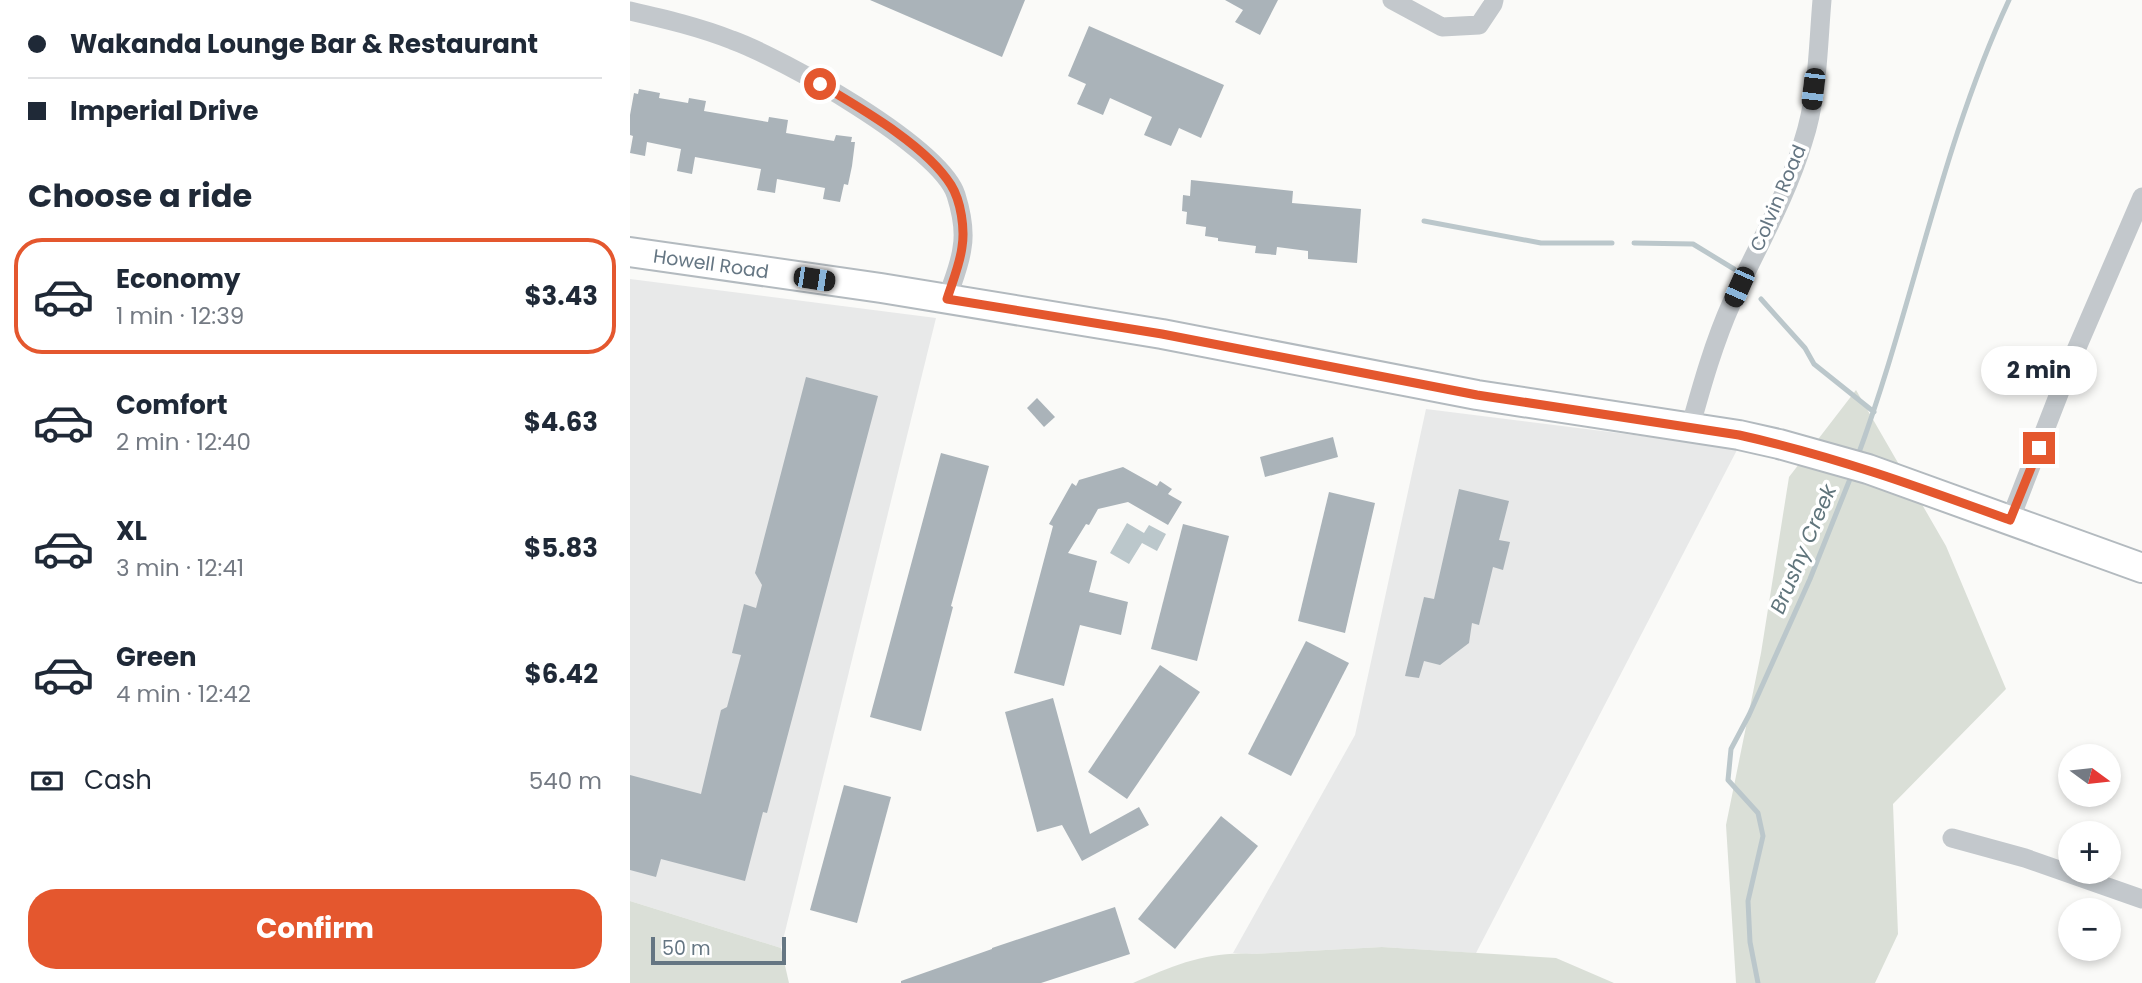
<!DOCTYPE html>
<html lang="en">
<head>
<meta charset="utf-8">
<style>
	:root { --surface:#fff; --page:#f2f2f3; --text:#1f2937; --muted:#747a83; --line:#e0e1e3; --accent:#e4572e }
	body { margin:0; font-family:Poppins,sans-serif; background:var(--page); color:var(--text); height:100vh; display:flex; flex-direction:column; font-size:26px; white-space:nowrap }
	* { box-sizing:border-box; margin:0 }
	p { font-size:23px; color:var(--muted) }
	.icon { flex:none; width:38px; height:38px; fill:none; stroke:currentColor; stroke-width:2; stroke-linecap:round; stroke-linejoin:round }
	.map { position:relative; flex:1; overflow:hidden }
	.sheet { display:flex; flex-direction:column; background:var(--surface); width:630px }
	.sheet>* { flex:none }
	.banner { display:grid; align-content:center; height:154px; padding:0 28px; background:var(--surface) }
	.needle { width:46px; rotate:105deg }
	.tools { position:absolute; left:1428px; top:744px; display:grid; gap:14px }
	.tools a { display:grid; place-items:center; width:63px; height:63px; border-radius:50%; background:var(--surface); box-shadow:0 4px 10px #0003; font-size:35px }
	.scale { position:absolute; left:21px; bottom:18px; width:135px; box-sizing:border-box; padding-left:7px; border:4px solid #657683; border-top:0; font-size:19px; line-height:24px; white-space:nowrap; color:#657683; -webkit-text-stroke:5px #fff; paint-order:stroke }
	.end { position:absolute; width:32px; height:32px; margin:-16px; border:9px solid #e4572e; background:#fff; box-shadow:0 0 0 4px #fff }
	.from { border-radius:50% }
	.bubble { position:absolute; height:49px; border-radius:24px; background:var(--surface); box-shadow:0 4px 10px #0003; font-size:23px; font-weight:700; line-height:49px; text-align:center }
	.car { position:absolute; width:21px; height:42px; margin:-21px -10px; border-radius:9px; box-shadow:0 0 5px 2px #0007; background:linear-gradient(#222 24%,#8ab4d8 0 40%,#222 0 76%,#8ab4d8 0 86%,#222 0) }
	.banner b { display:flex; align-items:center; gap:24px; height:66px; font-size:26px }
	.banner b+b { border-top:2px solid var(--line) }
	.banner i { width:18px; height:18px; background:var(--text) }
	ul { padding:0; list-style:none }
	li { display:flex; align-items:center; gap:21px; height:116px; margin:0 14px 10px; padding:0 14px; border:4px solid transparent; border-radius:28px }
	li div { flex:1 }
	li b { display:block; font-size:26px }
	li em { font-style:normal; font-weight:700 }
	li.current { border-color:var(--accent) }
	li>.icon { width:63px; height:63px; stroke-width:1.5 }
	h2 { padding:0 28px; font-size:32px; line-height:84px }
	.pay { display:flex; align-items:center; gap:18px; height:77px; padding:0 28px; font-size:26px }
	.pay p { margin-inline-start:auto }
	.action { display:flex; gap:14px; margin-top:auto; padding:14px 28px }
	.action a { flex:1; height:80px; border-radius:28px; background:var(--accent); color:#fff; font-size:28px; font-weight:700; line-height:80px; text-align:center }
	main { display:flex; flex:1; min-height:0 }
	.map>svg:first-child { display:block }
</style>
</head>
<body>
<main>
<section class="sheet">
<div class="banner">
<b><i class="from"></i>Wakanda Lounge Bar &amp; Restaurant</b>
<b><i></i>Imperial Drive</b>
</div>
<h2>Choose a ride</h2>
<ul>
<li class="current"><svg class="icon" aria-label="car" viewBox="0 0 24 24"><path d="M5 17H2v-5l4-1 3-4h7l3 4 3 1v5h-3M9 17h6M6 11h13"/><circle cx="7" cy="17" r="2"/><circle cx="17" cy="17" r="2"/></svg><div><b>Economy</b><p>1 min · 12:39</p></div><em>$3.43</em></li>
<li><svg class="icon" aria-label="car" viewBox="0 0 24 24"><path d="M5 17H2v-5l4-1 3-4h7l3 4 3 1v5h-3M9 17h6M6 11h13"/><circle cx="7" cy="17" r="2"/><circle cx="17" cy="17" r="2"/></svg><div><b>Comfort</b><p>2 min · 12:40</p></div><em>$4.63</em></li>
<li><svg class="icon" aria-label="car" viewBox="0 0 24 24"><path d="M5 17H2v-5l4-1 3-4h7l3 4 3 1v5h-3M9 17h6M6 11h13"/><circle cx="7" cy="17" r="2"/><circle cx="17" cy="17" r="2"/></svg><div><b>XL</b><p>3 min · 12:41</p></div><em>$5.83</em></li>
<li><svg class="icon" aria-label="car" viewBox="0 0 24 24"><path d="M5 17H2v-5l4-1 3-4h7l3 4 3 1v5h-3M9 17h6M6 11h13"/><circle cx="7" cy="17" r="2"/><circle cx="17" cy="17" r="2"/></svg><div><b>Green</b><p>4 min · 12:42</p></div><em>$6.42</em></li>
</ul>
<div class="pay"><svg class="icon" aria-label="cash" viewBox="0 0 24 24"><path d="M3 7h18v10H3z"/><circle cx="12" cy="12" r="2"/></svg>Cash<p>540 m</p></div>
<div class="action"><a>Confirm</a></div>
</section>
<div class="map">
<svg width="1512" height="983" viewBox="0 0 1512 983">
	<rect width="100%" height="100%" fill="#fafaf8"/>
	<g fill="#e8e9e9">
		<path d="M 0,279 L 306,318 L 151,948 L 0,901 Z"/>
		<path d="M 796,409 L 1108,448 L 846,953 L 752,947 L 622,954 L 603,953 L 725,735 Z"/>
	</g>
	<g fill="#dadfd7">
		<path d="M 1226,390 L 1316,546 L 1376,689 L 1263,804 L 1268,934 L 1245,983 L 1106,983 L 1096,825 L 1131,653 L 1159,477 Z"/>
		<path d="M 0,901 L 151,948 L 159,983 L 0,983 Z"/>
		<path d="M 752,947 L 926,958 L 984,983 L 503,983 C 543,966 577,951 622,954 Z"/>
	</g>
	<path fill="#bbc7cb" d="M 497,523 L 514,533 L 519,525 L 536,534 L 527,551 L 512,543 L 499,564 L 480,553 Z"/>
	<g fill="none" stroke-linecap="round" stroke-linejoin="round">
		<g stroke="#bbc7cb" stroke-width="5">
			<path d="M 794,221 L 911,243 L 982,243"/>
			<path d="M 1004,243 L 1063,244 L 1104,269"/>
			<path d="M 1131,299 L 1175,348 L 1184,364 L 1244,412"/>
			<path d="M 1227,458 C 1283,307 1311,146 1379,0"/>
			<path d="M 1128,983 L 1120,942 L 1118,901 L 1133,836 L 1128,813 L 1098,780 L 1101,749 L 1119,715 L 1180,579 L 1222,474"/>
		</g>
	</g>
	<g fill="#aab3b9">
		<path d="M 240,0 L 395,0 L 372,57 Z"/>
		<path d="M 595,0 L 648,0 L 630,35 L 605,22 L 613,10 Z"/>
		<path d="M 459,26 L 594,85 L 571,138 L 549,128 L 541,146 L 514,135 L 522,117 L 480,98 L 473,115 L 447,104 L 456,84 L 438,76 Z"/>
		<path d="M 9,89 L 30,93 L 29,98 L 58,103 L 59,98 L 76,101 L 74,111 L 138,122 L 139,117 L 158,120 L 156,133 L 204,141 L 206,135 L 222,137 L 221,142 L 225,142 L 222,166 L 218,185 L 214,184 L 210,202 L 193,199 L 195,188 L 147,179 L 145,193 L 127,190 L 131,169 L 65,157 L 62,174 L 47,171 L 51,149 L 17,142 L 15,156 L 0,153 L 3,136 L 0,135 L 0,115 L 4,93 L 8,94 Z"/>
		<path d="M 561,180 L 663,191 L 662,203 L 731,209 L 727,263 L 678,259 L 678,251 L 647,247 L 646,255 L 625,253 L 626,246 L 588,241 L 588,238 L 575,236 L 576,227 L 556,224 L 557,212 L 552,211 L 553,195 L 560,196 Z"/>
		<path d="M 176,377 L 248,396 L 137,813 L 133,812 L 115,881 L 31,859 L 26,877 L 0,870 L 0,775 L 71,794 L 91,710 L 97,707 L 111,655 L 102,653 L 114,604 L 126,608 L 132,585 L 125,573 Z"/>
		<path d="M 407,398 L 425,417 L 414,427 L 397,408 Z"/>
		<path d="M 703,437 L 708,457 L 635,477 L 630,457 Z"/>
		<path d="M 311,453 L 359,466 L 321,606 L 323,607 L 291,731 L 240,717 Z"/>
		<path d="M 493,467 L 527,486 L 530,481 L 542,489 L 538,494 L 552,502 L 538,525 L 498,502 L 468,509 L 459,525 L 456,524 L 438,553 L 467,561 L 459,592 L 498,602 L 491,635 L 450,625 L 434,686 L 384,673 L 423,526 L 419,524 L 442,483 L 446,486 L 449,480 Z"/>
		<path d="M 829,489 L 879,501 L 869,540 L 880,542 L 873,570 L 863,567 L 849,625 L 842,623 L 839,643 L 810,665 L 794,661 L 789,678 L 775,676 L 794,597 L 804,599 Z"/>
		<path d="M 699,492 L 745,503 L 715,633 L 668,621 Z"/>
		<path d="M 553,524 L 599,536 L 567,661 L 521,649 Z"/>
		<path d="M 676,641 L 719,663 L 661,776 L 618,754 Z"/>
		<path d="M 530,665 L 570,692 L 497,799 L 458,772 Z"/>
		<path d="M 423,698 L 460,834 L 509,807 L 519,825 L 452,861 L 432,825 L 407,832 L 375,712 Z"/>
		<path d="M 214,785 L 261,797 L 227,923 L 180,910 Z"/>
		<path d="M 591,816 L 628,846 L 545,949 L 508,919 Z"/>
		<path d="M 485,907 L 500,954 L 411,983 L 271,983 L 271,981 L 362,949 L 362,948 Z"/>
	</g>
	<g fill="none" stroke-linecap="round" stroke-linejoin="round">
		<defs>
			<path id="secondary" d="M 0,252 L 251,288 L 532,334 L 847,395 L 1109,435 L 1149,444 L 1238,469 L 1512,568"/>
		</defs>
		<use href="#secondary" stroke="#b3babf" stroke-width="32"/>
		<g stroke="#c3c8cc" stroke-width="19">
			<path d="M 762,0 L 812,27 L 849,25 L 863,4 L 864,0"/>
			<path d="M 0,11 C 35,19 69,27 102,40 C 152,58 310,146 326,195 C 331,211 335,232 332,248 C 330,265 322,283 317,299"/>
			<path d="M 1060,428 C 1072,385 1084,342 1102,302 C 1126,249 1156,198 1173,142 C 1188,97 1188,46 1192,0"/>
			<path d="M 1380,520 L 1446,350 L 1512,197"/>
			<path d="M 1322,838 L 1395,858 L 1512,899"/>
		</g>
		<use href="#secondary" stroke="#fff" stroke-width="28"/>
	</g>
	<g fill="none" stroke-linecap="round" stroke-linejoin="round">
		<path stroke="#e4572e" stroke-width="9" d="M 190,84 C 230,108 296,145 321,185 C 331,201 335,229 332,247 C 330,264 322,283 317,299 L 532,334 L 847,395 L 1109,435 C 1204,456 1289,487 1380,520 L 1409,448"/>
	</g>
	<g text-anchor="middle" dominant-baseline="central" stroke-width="7" stroke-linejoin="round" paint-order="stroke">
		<g font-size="19" fill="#657683" stroke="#fff">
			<text transform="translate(1148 198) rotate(-67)">Colvin Road</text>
			<text transform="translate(81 264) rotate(8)">Howell Road</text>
		</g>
		<g font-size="21" font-style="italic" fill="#60757c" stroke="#fff">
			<text transform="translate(1173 549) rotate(-67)">Brushy Creek</text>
		</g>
	</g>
</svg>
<div class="tools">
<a><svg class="needle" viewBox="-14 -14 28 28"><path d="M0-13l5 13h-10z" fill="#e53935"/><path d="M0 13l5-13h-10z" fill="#747a83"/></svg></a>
<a>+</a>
<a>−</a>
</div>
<div class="scale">50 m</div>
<i class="end from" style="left:190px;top:84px"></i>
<i class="end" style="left:1409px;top:448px"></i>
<div class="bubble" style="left:1351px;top:346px;width:116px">2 min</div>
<i class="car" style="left:1183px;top:89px;rotate:187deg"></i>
<i class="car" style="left:184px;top:279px;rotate:99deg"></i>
<i class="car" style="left:1109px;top:287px;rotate:204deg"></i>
</div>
</main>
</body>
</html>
